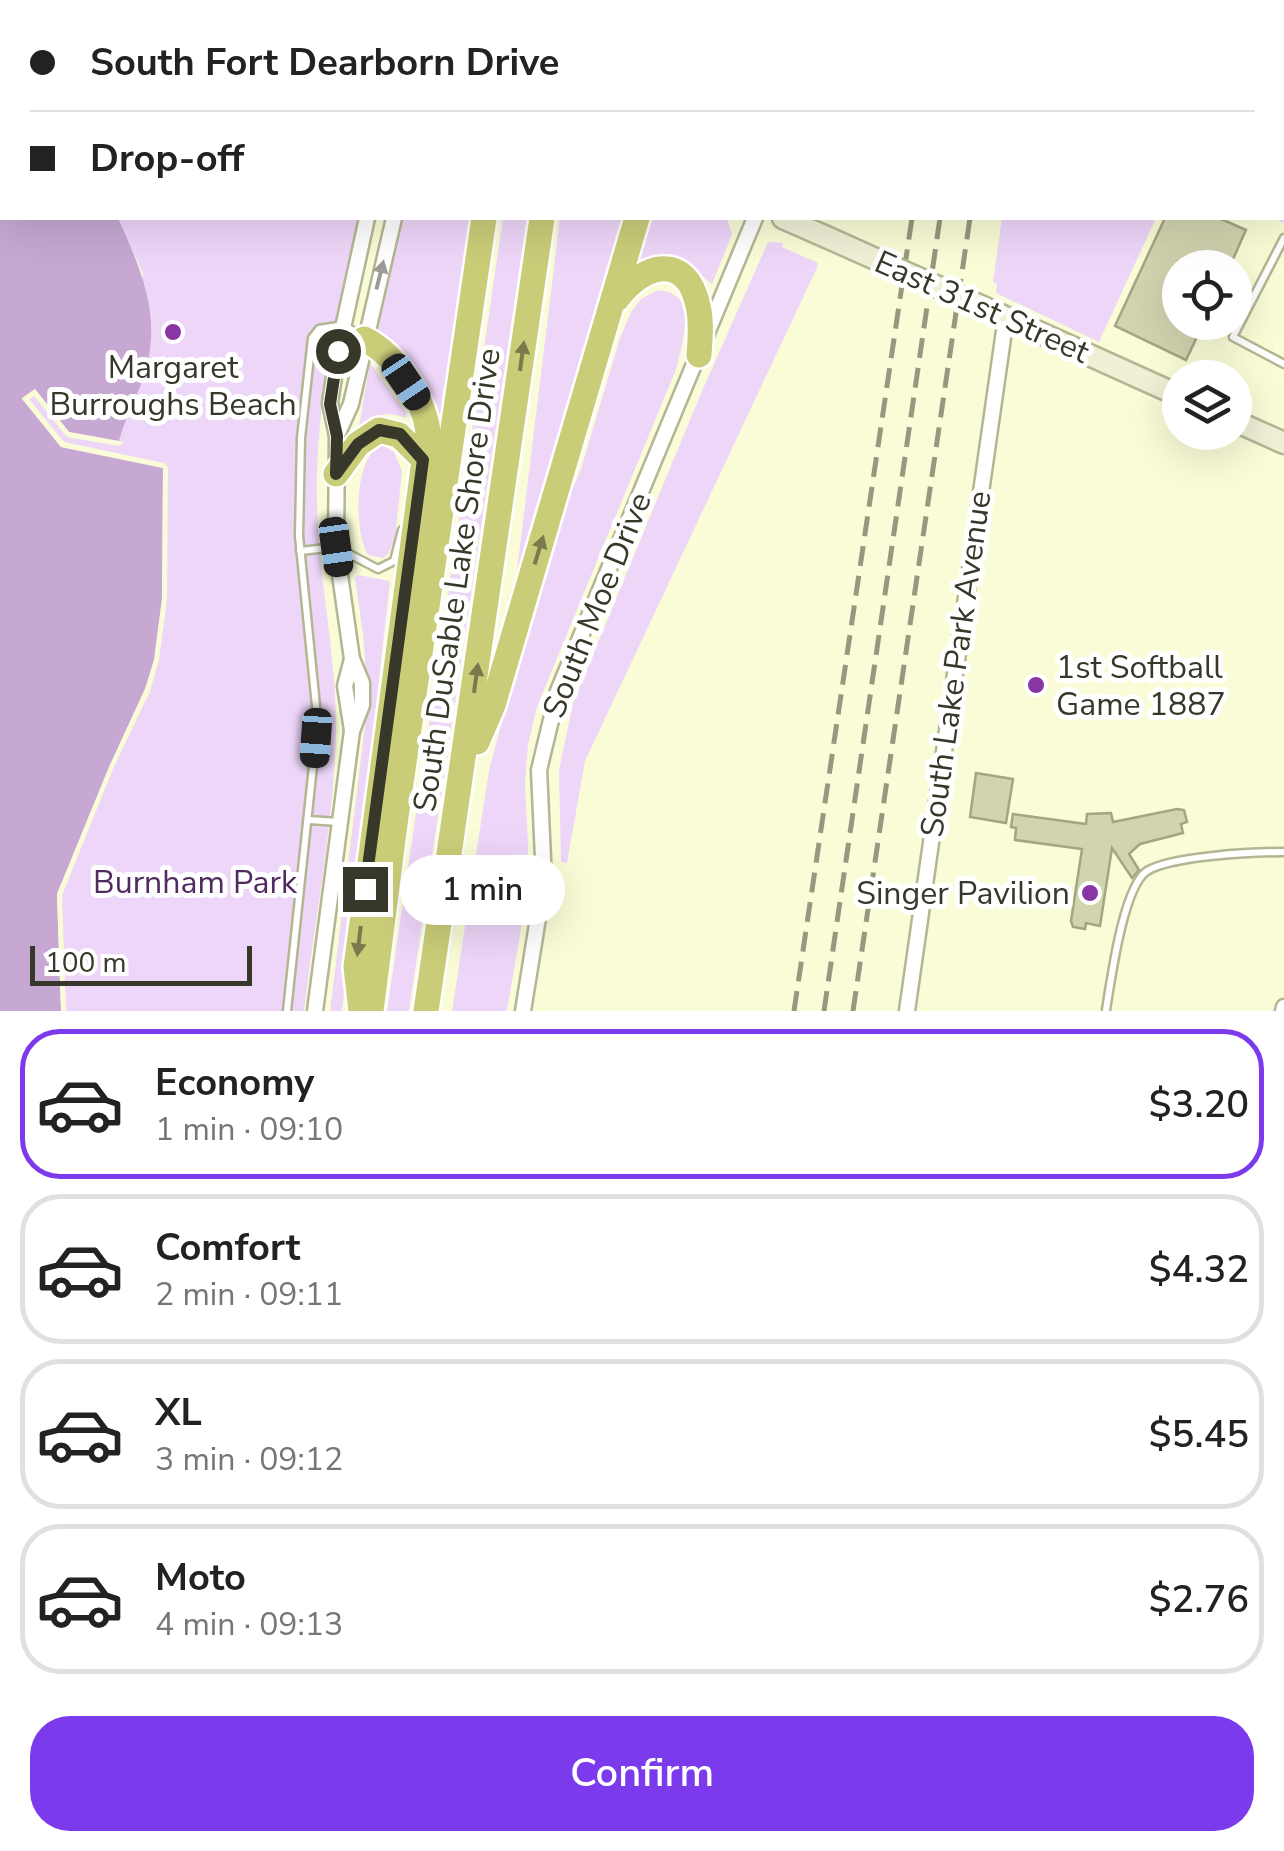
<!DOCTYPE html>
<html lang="en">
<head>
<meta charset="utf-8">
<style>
	:root { --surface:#fff; --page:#f2f2f2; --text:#222; --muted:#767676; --line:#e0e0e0; --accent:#7c3aed }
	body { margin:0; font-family:"Nunito Sans",sans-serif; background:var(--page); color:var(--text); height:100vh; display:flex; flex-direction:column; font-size:38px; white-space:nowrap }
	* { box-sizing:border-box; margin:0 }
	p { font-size:32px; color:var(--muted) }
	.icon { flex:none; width:55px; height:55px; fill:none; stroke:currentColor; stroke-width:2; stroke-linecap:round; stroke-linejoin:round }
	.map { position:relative; height:1011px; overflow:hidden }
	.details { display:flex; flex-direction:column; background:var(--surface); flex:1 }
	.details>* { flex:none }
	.banner { position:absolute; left:0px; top:0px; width:1285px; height:220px; box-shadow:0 10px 40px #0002; display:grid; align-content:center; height:220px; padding:0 30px; background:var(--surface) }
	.tools { position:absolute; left:1162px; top:250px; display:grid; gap:20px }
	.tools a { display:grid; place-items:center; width:90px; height:90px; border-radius:50%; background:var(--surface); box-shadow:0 10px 40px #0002; font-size:50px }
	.scale { position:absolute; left:30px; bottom:25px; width:222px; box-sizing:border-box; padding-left:10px; border:5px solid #38382a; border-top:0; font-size:28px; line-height:35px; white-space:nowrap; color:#38382a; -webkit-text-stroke:8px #fff; paint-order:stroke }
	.end { position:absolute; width:45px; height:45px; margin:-22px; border:12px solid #38382a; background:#fff; box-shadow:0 0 0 5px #fff }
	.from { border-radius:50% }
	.bubble { position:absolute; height:70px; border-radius:35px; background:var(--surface); box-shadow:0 10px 40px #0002; font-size:32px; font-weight:600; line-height:70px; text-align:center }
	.car { position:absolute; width:30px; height:60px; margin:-30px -15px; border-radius:12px; box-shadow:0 0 8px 2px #0007; background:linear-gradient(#222 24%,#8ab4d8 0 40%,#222 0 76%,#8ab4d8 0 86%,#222 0) }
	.banner b { display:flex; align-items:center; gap:35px; height:95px; font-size:38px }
	.banner b+b { border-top:2px solid var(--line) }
	.banner i { width:25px; height:25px; background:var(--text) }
	ul { padding:18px 0 0; list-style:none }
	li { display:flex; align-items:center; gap:30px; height:150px; margin:0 20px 15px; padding:0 10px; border:5px solid var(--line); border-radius:40px }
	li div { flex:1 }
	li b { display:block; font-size:38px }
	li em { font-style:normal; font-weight:600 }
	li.active { border-color:var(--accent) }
	li>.icon { width:90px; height:90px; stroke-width:1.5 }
	.primary-button { display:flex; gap:20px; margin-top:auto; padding:20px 30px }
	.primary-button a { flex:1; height:115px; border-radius:40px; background:var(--accent); color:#fff; font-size:40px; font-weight:600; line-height:115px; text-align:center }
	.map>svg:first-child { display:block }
</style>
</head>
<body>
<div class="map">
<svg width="1284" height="1011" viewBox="0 0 1284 1011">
	<rect width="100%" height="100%" fill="#fafcd7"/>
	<g fill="#eed6f9">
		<path d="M 0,0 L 319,0 L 320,2 L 2,2 L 2,20 Z"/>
		<path d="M 676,0 L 901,0 L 676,2 Z"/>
		<path d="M 1034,0 L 1284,0 L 1284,223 L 1273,218 L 1282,218 L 1282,2 L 1034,2 Z"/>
		<path d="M 118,218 L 359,218 C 337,312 315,405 317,503 C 318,580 337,654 336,731 C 334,824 315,918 304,1011 L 61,1011 L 61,447 L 22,398 L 35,389 L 119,441 L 143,274 Z"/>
		<path d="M 403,218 L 471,218 L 437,441 L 378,328 Z"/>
		<path d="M 503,218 L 527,218 L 409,1011 L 387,1011 Z"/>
		<path d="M 560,218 L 626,218 L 515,587 Z"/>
		<path d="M 648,218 L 727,218 L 732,234 L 712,284 L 682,260 L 671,257 L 635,260 Z"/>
		<path d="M 1002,218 L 1156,218 L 1099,342 L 996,293 L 997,284 L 993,282 Z"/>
		<path d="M 768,242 L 783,243 L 782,247 L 818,263 L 816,270 L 585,761 L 567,863 L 561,862 L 559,770 L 573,703 L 699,398 Z"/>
		<path d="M 658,290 C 700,293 682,340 677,367 L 537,707 L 528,745 L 525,784 L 528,843 L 527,893 L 507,1011 L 452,1011 L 489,770 L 520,655 L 560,518 L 581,469 L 620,338 L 631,312 L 641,299 Z"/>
		<path d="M 370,363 L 406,413 L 405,418 C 386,410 375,416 359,426 Z"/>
		<path d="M 382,445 L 394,452 L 402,471 L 395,539 L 388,554 L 383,558 L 368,555 C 354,533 353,456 382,445 Z"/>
		<path d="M 358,575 L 390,581 L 342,1011 L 330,1011 L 368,701 L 363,634 L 355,578 Z"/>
	</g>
	<path fill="#c6a8d3" d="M 0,17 L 2,218 L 118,218 C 141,269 163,318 144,375 C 137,398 125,417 119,441 L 69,432 L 35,389 L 22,399 L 61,447 L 163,468 L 162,599 L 154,660 L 145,689 L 109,767 L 57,894 L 61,1011 L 0,1011 Z"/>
	<path fill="#fafcd7" d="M 35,389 L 69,432 L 124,442 L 119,446 L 67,437 L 34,396 L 29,399 L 64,442 L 164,463 L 168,467 L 167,599 L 159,660 L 150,691 L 113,769 L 62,895 L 66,1011 L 61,1011 L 57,894 L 109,767 L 145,689 L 154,660 L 162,599 L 163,468 L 61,447 L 22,398 Z"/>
	<g fill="#d2d4b0" stroke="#a3a583" stroke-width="2.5">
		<path d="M 1165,218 L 1219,218 L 1246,230 L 1229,268 L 1180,268 L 1180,322 L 1204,322 L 1186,360 L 1115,326 Z"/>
		<path d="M 976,773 L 1013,779 L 1006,823 L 970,817 Z"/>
		<path d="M 1177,809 L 1184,810 L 1187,822 L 1181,824 L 1183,833 L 1140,844 L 1129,854 L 1139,870 L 1132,878 L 1112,848 L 1100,926 L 1086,923 L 1085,929 L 1073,927 L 1071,921 L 1082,849 L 1015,840 L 1016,828 L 1011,827 L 1013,814 L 1086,824 L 1087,814 L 1111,813 L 1113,822 Z"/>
	</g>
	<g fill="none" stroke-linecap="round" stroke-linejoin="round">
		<defs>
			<g id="lane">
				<path d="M 1282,201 L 1284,203"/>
				<path d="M 1284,238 L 1233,337 L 1284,364"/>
				<path d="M 300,551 L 336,547 L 378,569 L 394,561 L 402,530"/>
				<path d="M 309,820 L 339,822"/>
				<path d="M 1106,1010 C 1111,980 1123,887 1147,871 C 1171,856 1254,852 1284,852"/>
				<path d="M 287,1011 L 316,738 L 316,706 L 299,536 L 301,438 L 312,338 L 319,329 L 344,325 L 361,336"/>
			</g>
			<g id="street">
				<path d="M 323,0 L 325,2"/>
				<path d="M 347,0 L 350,2"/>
				<path d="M 337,435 L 351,404 L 394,218"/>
				<path d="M 352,659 L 345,686 L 352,730"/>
				<path d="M 315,1011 L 352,731 L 362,705 L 362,683 L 352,659 L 336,547 L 337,436 L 330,403 L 338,351 L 367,218"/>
				<path d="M 523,1011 L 544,881 L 539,770 L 558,691 L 755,218"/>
				<path d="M 907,1011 L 1006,317"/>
				<path d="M 1283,1011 L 1284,1007"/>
			</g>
			<g id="secondary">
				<path d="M 783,218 L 824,236"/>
				<path d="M 994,312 L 1180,396"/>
				<path d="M 1235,421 L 1284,443"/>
			</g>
			<g id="highway">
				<path d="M 429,2 L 429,0"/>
				<path d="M 517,2 L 517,0"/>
				<path d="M 576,2 L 576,0"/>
				<path d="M 668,2 L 668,0"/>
				<path d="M 617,299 C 643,263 687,252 698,306 C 702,322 700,339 699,355"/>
				<path d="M 336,474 L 358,444 L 379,430 L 399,435 L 423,459"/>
				<path d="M 477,742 L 493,705 L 637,218"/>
				<path d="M 361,1011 L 356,967 L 428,431 C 423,397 395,354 364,339"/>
				<path d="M 371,1011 L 395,824 L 484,218"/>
				<path d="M 426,1011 L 542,218"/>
			</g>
		</defs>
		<use href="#lane" stroke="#b4b693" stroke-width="11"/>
		<use href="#street" stroke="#b4b693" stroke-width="19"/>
		<use href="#secondary" stroke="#b4b693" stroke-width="25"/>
		<use href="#highway" stroke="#fff" stroke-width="30"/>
		<use href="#lane" stroke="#fff" stroke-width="6"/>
		<use href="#street" stroke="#fff" stroke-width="14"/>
		<use href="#secondary" stroke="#eff0d6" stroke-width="20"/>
		<use href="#highway" stroke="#cacd78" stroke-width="25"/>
		<g stroke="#97987f" stroke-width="5" stroke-dasharray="20 10" stroke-linecap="butt">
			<path d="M 920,2 L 920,0"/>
			<path d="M 943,2 L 944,0"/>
			<path d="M 972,2 L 973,0"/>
			<path d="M 1002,2 L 1002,0"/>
			<path d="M 794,1011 L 912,218"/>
			<path d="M 824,1011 L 940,218"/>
			<path d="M 853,1011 L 970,218"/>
		</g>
		<defs>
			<path id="secondary-bridge" d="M 824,236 L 994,312"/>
		</defs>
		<use href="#secondary-bridge" stroke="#b4b693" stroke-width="25" stroke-linecap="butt"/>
		<use href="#secondary-bridge" stroke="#eff0d6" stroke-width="20"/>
	</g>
	<defs><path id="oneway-solid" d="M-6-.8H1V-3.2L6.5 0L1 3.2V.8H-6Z" transform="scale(2.5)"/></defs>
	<use fill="#9c9c94" href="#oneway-solid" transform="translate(380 275) rotate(-76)"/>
	<g fill="#7a7b4d">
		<use href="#oneway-solid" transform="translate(522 356) rotate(-82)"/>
		<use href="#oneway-solid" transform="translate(539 550) rotate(-73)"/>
		<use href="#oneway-solid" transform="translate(476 678) rotate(-82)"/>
		<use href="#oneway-solid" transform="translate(359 941) rotate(97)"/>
	</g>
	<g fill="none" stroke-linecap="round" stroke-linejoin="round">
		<path stroke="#38382a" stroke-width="12" d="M 338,351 L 330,404 L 337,436 L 336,474 L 358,444 L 379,430 L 400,434 L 423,460 L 365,889"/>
	</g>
	<g fill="#8836a6" stroke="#fff" stroke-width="4">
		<circle cx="173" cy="332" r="10"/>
		<circle cx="1036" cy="685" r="10"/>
		<circle cx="1090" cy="893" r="10"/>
	</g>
	<g text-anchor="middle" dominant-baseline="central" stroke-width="10" stroke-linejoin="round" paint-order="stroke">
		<g font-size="32" fill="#38382a" stroke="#fff">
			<text transform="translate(982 307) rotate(24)">East 31st Street</text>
			<text transform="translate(457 580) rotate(-82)">South DuSable Lake Shore Drive</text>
			<text transform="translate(597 605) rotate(-68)">South Moe Drive</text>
			<text transform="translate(956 664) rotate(-82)">South Lake Park Avenue</text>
		</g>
		<g font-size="32" fill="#38382a" stroke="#fff">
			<text x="173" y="367">Margaret<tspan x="173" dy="37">Burroughs Beach</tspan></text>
			<text x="1056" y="667" text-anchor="start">1st Softball<tspan x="1056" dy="37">Game 1887</tspan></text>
			<text x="1070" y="893" text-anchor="end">Singer Pavilion</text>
		</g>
		<g font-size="32" fill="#502a60" stroke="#fff">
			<text x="195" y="882">Burnham Park</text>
		</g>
	</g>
</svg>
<div class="tools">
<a><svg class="icon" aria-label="locate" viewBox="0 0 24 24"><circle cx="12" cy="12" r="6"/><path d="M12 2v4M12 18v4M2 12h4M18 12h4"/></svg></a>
<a><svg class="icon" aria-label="layers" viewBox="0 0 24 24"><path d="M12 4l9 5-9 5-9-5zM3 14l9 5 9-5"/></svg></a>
</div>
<div class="scale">100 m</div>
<i class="end from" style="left:338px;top:351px"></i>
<i class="end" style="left:365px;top:889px"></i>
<div class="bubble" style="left:400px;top:855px;width:165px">1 min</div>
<i class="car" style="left:406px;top:382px;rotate:146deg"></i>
<i class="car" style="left:336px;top:547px;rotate:172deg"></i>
<i class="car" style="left:316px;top:738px;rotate:184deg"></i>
<div class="banner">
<b><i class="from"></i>South Fort Dearborn Drive</b>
<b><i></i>Drop-off</b>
</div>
</div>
<section class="details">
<ul>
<li class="active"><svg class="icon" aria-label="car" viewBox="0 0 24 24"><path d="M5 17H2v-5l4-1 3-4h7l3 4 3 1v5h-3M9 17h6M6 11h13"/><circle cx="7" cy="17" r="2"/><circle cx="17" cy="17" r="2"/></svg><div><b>Economy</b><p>1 min · 09:10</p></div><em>$3.20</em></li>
<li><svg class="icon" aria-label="car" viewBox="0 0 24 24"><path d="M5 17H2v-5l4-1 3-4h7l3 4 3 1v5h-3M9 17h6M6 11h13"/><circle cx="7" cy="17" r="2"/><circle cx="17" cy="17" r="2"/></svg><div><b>Comfort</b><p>2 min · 09:11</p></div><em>$4.32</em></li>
<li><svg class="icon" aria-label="car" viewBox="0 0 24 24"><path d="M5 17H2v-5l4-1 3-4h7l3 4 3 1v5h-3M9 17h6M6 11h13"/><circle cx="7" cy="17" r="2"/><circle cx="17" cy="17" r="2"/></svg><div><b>XL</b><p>3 min · 09:12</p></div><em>$5.45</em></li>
<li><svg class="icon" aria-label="car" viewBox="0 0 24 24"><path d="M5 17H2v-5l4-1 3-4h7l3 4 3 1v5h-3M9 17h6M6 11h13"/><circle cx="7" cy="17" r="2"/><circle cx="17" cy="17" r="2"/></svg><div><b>Moto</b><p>4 min · 09:13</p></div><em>$2.76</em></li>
</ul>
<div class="primary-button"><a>Confirm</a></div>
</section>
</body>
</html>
